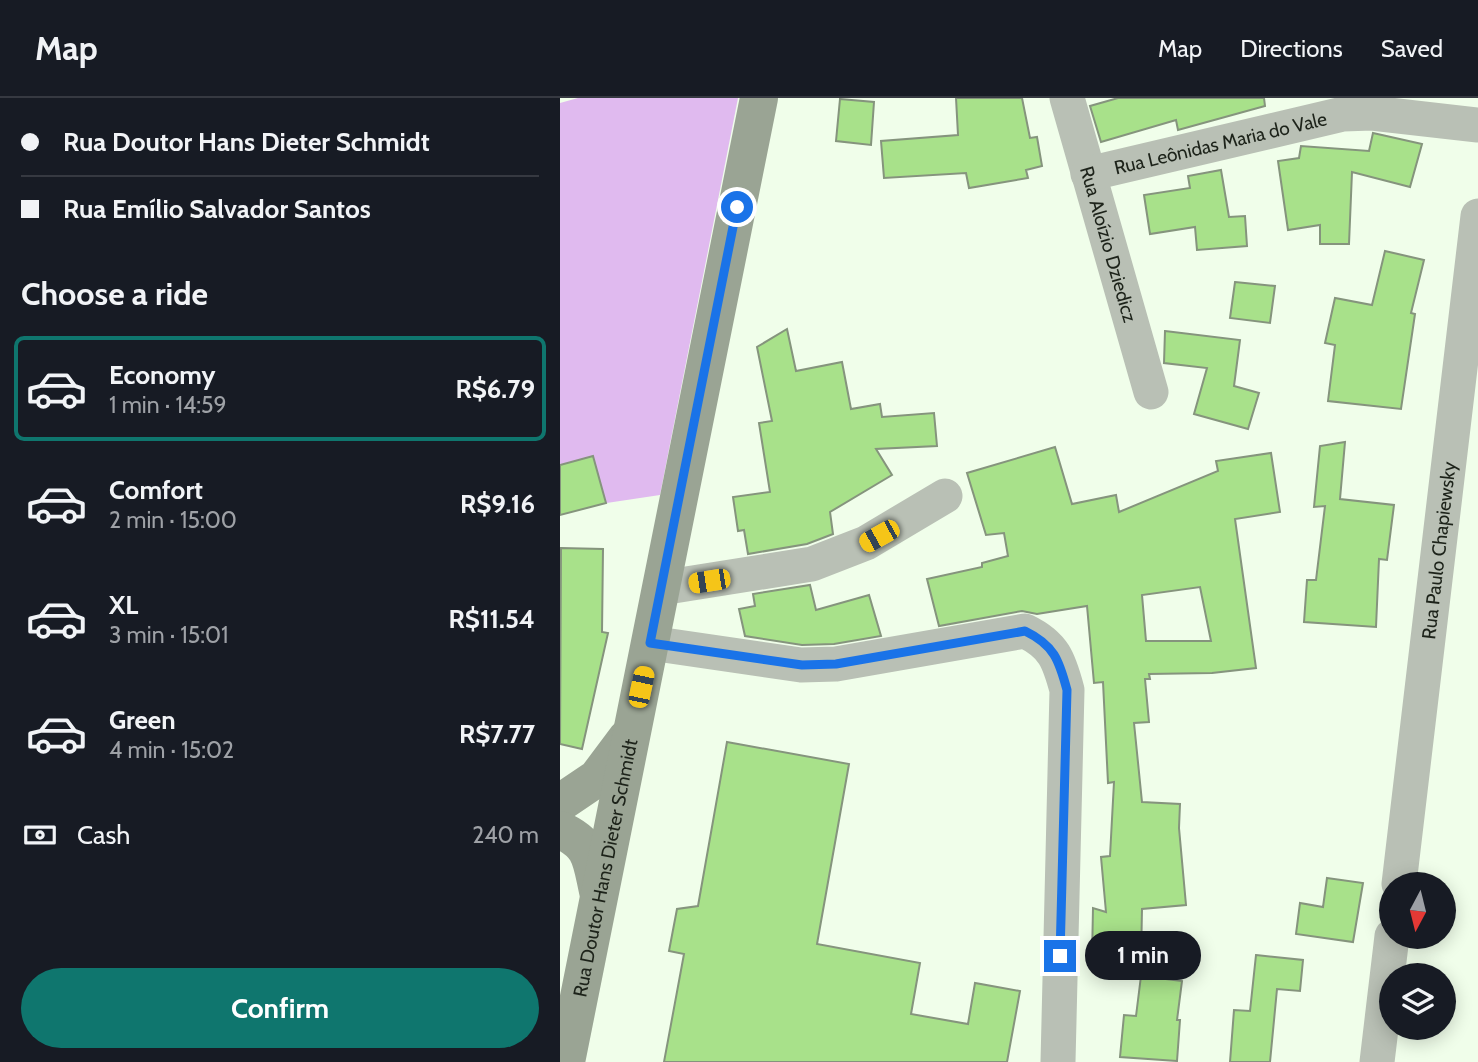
<!DOCTYPE html>
<html lang="en">
<head>
<meta charset="utf-8">
<style>
	:root { --surface:#171b24; --page:#242831; --text:#f1f3f6; --muted:#9ea1a6; --line:#363941; --accent:#0f766e }
	body { margin:0; font-family:Cabin,sans-serif; background:var(--page); color:var(--text); height:100vh; display:flex; flex-direction:column; font-size:26px; white-space:nowrap }
	* { box-sizing:border-box; margin:0 }
	p { font-size:23px; color:var(--muted) }
	.icon { flex:none; width:38px; height:38px; fill:none; stroke:currentColor; stroke-width:2; stroke-linecap:round; stroke-linejoin:round }
	.map { position:relative; flex:1; overflow:hidden }
	.panel { display:flex; flex-direction:column; background:var(--surface); width:560px }
	.panel>* { flex:none }
	.hud { display:grid; align-content:center; height:154px; padding:0 21px; background:var(--surface) }
	.needle { width:46px; rotate:187deg }
	.buttons { position:absolute; left:819px; top:774px; display:grid; gap:14px }
	.buttons a { display:grid; place-items:center; width:77px; height:77px; border-radius:50%; background:var(--surface); box-shadow:0 4px 18px #0003; font-size:35px }
	.end { position:absolute; width:32px; height:32px; margin:-16px; border:9px solid #1a73e8; background:#fff; box-shadow:0 0 0 4px #fff }
	.from { border-radius:50% }
	.bubble { position:absolute; height:49px; border-radius:24px; background:var(--surface); box-shadow:0 4px 18px #0003; font-size:23px; font-weight:700; line-height:49px; text-align:center }
	.car { position:absolute; width:21px; height:42px; margin:-21px -10px; border-radius:9px; box-shadow:0 0 5px 2px #0007; background:linear-gradient(#f5c518 24%,#345 0 40%,#f5c518 0 76%,#345 0 86%,#f5c518 0) }
	.hud b { display:flex; align-items:center; gap:24px; height:66px; font-size:26px }
	.hud b+b { border-top:2px solid var(--line) }
	.hud i { width:18px; height:18px; background:var(--text) }
	ul { padding:0; list-style:none }
	li { display:flex; align-items:center; gap:21px; height:105px; margin:0 14px 10px; padding:0 7px; border:4px solid transparent; border-radius:10px }
	li div { flex:1 }
	li b { display:block; font-size:26px }
	li em { font-style:normal; font-weight:700 }
	li.active { border-color:var(--accent) }
	li>.icon { width:63px; height:63px; stroke-width:1.5 }
	h2 { padding:0 21px; font-size:32px; line-height:84px }
	.pay { display:flex; align-items:center; gap:18px; height:77px; padding:0 21px; font-size:26px }
	.pay p { margin-inline-start:auto }
	.cta { display:flex; gap:14px; margin-top:auto; padding:14px 21px }
	.cta a { flex:1; height:80px; border-radius:42px; background:var(--accent); color:#fff; font-size:28px; font-weight:700; line-height:80px; text-align:center }
	header { display:flex; align-items:center; gap:42px; box-sizing:border-box; height:98px; padding:0 35px; background:var(--surface); border-bottom:2px solid var(--line) }
	header strong { font-size:33px }
	nav { display:flex; gap:38px; margin-inline-start:auto; font-size:24px }
	main { display:flex; flex:1; min-height:0 }
	.map>svg:first-child { display:block }
</style>
</head>
<body>
<header>
<strong>Map</strong>
<nav><a>Map</a><a>Directions</a><a>Saved</a></nav>
</header>
<main>
<section class="panel">
<div class="hud">
<b><i class="from"></i>Rua Doutor Hans Dieter Schmidt</b>
<b><i></i>Rua Emílio Salvador Santos</b>
</div>
<h2>Choose a ride</h2>
<ul>
<li class="active"><svg class="icon" aria-label="car" viewBox="0 0 24 24"><path d="M5 17H2v-5l4-1 3-4h7l3 4 3 1v5h-3M9 17h6M6 11h13"/><circle cx="7" cy="17" r="2"/><circle cx="17" cy="17" r="2"/></svg><div><b>Economy</b><p>1 min · 14:59</p></div><em>R$6.79</em></li>
<li><svg class="icon" aria-label="car" viewBox="0 0 24 24"><path d="M5 17H2v-5l4-1 3-4h7l3 4 3 1v5h-3M9 17h6M6 11h13"/><circle cx="7" cy="17" r="2"/><circle cx="17" cy="17" r="2"/></svg><div><b>Comfort</b><p>2 min · 15:00</p></div><em>R$9.16</em></li>
<li><svg class="icon" aria-label="car" viewBox="0 0 24 24"><path d="M5 17H2v-5l4-1 3-4h7l3 4 3 1v5h-3M9 17h6M6 11h13"/><circle cx="7" cy="17" r="2"/><circle cx="17" cy="17" r="2"/></svg><div><b>XL</b><p>3 min · 15:01</p></div><em>R$11.54</em></li>
<li><svg class="icon" aria-label="car" viewBox="0 0 24 24"><path d="M5 17H2v-5l4-1 3-4h7l3 4 3 1v5h-3M9 17h6M6 11h13"/><circle cx="7" cy="17" r="2"/><circle cx="17" cy="17" r="2"/></svg><div><b>Green</b><p>4 min · 15:02</p></div><em>R$7.77</em></li>
</ul>
<div class="pay"><svg class="icon" aria-label="cash" viewBox="0 0 24 24"><path d="M3 7h18v10H3z"/><circle cx="12" cy="12" r="2"/></svg>Cash<p>240 m</p></div>
<div class="cta"><a>Confirm</a></div>
</section>
<div class="map">
<svg width="918" height="964" viewBox="0 0 918 964">
	<rect width="100%" height="100%" fill="#f0feea"/>
	<path fill="#e0baef" d="M 18,0 L 178,0 L 100,397 L 0,412 L 0,5 Z"/>
	<g fill="#a8e18a" stroke="#85947d" stroke-width="2" fill-rule="evenodd">
		<path d="M 396,0 L 462,0 L 470,40 L 477,39 L 482,68 L 466,72 L 468,80 L 409,90 L 406,75 L 324,80 L 321,43 L 398,37 Z"/>
		<path d="M 558,0 L 704,0 L 705,8 L 618,32 L 616,22 L 541,44 L 530,8 Z"/>
		<path d="M 280,1 L 314,4 L 311,47 L 276,43 Z"/>
		<path d="M 813,35 L 862,46 L 850,89 L 792,74 L 789,146 L 760,146 L 760,127 L 728,132 L 718,63 L 739,60 L 741,48 L 809,53 Z"/>
		<path d="M 661,72 L 669,119 L 685,118 L 687,148 L 637,152 L 635,129 L 590,136 L 584,97 L 630,90 L 628,78 Z"/>
		<path d="M 825,153 L 864,162 L 851,215 L 855,216 L 841,311 L 768,303 L 775,247 L 765,245 L 775,200 L 812,207 Z"/>
		<path d="M 675,184 L 715,188 L 710,225 L 670,220 Z"/>
		<path d="M 227,231 L 236,273 L 282,264 L 291,311 L 320,306 L 322,319 L 374,315 L 377,348 L 316,351 L 332,377 L 270,414 L 273,436 L 247,446 L 188,456 L 184,432 L 178,433 L 173,399 L 210,394 L 199,325 L 212,323 L 197,249 Z"/>
		<path d="M 605,233 L 680,242 L 674,288 L 699,295 L 688,331 L 634,316 L 647,270 L 604,265 Z"/>
		<path d="M 785,344 L 780,401 L 834,407 L 827,462 L 819,461 L 816,529 L 744,524 L 747,482 L 756,482 L 765,408 L 754,409 L 760,348 Z"/>
		<path d="M 495,349 L 512,406 L 556,397 L 559,414 L 658,373 L 656,363 L 711,355 L 720,414 L 675,421 L 696,570 L 652,575 L 589,576 L 590,581 L 585,581 L 589,624 L 574,625 L 582,704 L 620,706 L 619,730 L 626,807 L 582,811 L 581,862 L 532,860 L 533,810 L 546,814 L 541,759 L 550,758 L 554,684 L 548,685 L 543,584 L 534,585 L 527,508 L 477,516 L 462,513 L 379,528 L 367,481 L 422,469 L 422,465 L 448,458 L 444,435 L 426,437 L 407,375 ZM 640,489 L 651,543 L 586,543 L 582,497 Z"/>
		<path d="M 33,358 L 46,405 L 0,417 L 0,367 Z"/>
		<path d="M 1,450 L 43,451 L 42,534 L 48,535 L 22,651 L 0,646 Z"/>
		<path d="M 250,487 L 256,512 L 309,497 L 321,538 L 274,546 L 242,547 L 185,538 L 179,511 L 195,508 L 193,496 Z"/>
		<path d="M 167,644 L 289,666 L 257,846 L 360,865 L 351,916 L 408,926 L 415,885 L 460,893 L 447,964 L 104,964 L 124,856 L 109,853 L 117,811 L 138,808 Z"/>
		<path d="M 767,780 L 803,785 L 793,844 L 736,836 L 740,805 L 763,809 Z"/>
		<path d="M 696,857 L 743,862 L 740,893 L 717,891 L 710,964 L 670,964 L 674,912 L 690,913 Z"/>
		<path d="M 581,878 L 622,883 L 617,922 L 620,922 L 617,963 L 560,959 L 564,917 L 576,918 Z"/>
	</g>
	<g fill="none" stroke-linecap="round" stroke-linejoin="round">
		<g stroke="#b9c0b5" stroke-width="35">
			<path id="s1" d="M 507,0 L 591,294"/>
			<path id="s2" d="M 528,76 L 783,16 L 812,15 L 918,27"/>
			<path d="M 101,490 L 252,466 L 306,445 L 385,398"/>
			<path d="M 90,545 L 241,567 L 276,566 L 465,533 C 494,547 499,562 507,592 L 498,964"/>
			<path id="s3" d="M 839,786 L 918,118"/>
			<path d="M 817,964 L 832,838"/>
		</g>
		<g stroke="#9aa494" stroke-width="38">
			<path d="M 0,705 L 37,680 L 67,640"/>
			<path d="M 0,732 C 32,746 31,762 38,793"/>
			<path id="s4" d="M 6,964 L 199,0"/>
		</g>
	</g>
	<g fill="none" stroke-linecap="round" stroke-linejoin="round">
		<path stroke="#1a73e8" stroke-width="9" d="M 177,109 L 90,545 L 242,567 L 276,566 L 465,533 C 494,547 499,562 507,592 L 500,858"/>
	</g>
	<g text-anchor="middle" dominant-baseline="central" stroke-width="5" stroke-linejoin="round" paint-order="stroke">
		<g font-size="19" fill="#1d231a" stroke="#f0feea">
			<text stroke="none"><textPath href="#s2" startOffset="136">Rua Leônidas Maria do Vale</textPath></text>
			<text stroke="none"><textPath href="#s1" startOffset="152">Rua Aloízio Dziedicz</textPath></text>
			<text stroke="none"><textPath href="#s3" startOffset="336">Rua Paulo Chapiewsky</textPath></text>
			<text stroke="none"><textPath href="#s4" startOffset="198">Rua Doutor Hans Dieter Schmidt</textPath></text>
		</g>
	</g>
</svg>
<div class="buttons">
<a><svg class="needle" viewBox="-14 -14 28 28"><path d="M0-13l5 13h-10z" fill="#e53935"/><path d="M0 13l5-13h-10z" fill="#9ea1a6"/></svg></a>
<a><svg class="icon" aria-label="layers" viewBox="0 0 24 24"><path d="M12 4l9 5-9 5-9-5zM3 14l9 5 9-5"/></svg></a>
</div>
<i class="end from" style="left:177px;top:109px"></i>
<i class="end" style="left:500px;top:858px"></i>
<div class="bubble" style="left:525px;top:833px;width:116px">1 min</div>
<i class="car" style="left:319px;top:438px;rotate:241deg"></i>
<i class="car" style="left:149px;top:483px;rotate:261deg"></i>
<i class="car" style="left:81px;top:589px;rotate:12deg"></i>
</div>
</main>
</body>
</html>
